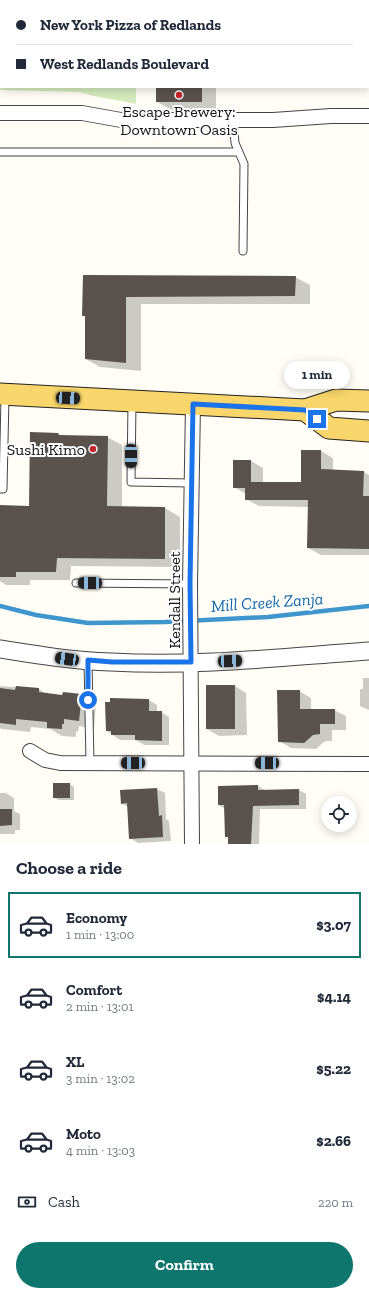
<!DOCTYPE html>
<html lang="en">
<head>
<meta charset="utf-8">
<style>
	:root { --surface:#fff; --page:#f6f6f7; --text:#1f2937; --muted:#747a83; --line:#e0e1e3; --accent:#0f766e }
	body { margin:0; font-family:"Zilla Slab",serif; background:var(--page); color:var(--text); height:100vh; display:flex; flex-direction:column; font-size:15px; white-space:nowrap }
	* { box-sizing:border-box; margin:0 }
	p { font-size:13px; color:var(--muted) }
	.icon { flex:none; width:22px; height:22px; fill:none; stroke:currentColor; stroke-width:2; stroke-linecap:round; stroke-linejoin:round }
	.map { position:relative; height:844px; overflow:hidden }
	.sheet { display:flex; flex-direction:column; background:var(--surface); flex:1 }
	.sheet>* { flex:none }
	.hud { position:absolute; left:0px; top:0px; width:369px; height:88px; box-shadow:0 2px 10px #0003; display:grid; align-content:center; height:88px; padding:0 16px; background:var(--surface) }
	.tools { position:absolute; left:321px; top:796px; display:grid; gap:8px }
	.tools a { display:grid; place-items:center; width:36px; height:36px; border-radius:50%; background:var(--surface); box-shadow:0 2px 10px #0003; font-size:20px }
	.end { position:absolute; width:18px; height:18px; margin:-9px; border:5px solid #1a73e8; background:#fff; box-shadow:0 0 0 2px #fff }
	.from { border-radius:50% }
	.bubble { position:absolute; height:28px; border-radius:14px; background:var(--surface); box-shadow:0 2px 10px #0003; font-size:13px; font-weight:800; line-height:28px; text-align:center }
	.car { position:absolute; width:12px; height:24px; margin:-12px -6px; border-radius:5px; box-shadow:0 0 3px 1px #0007; background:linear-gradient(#222 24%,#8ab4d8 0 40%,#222 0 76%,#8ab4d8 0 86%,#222 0) }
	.hud b { display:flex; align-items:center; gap:14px; height:38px; font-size:15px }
	.hud b+b { border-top:1px solid var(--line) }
	.hud i { width:10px; height:10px; background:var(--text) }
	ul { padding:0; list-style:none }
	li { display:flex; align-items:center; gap:12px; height:66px; margin:0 8px 6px; padding:0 8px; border:2px solid transparent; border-radius:0px }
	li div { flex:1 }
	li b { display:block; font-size:15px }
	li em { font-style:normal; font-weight:800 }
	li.current { border-color:var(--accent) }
	li>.icon { width:36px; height:36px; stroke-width:1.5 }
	h2 { padding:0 16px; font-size:18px; line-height:48px }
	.pay { display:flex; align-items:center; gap:10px; height:44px; padding:0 16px; font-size:15px }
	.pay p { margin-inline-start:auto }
	.primary-button { display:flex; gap:8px; margin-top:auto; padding:8px 16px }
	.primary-button a { flex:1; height:46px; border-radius:24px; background:var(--accent); color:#fff; font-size:16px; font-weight:800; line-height:46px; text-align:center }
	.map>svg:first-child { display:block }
</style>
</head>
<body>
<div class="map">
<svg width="369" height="844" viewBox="0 0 369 844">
	<rect width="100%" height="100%" fill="#fffdf5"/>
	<path fill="#d5ebbd" d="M 0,0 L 135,0 L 1,1 L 1,87 L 136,87 L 136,104 L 94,96 L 79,92 L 0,90 Z"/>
	<g fill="#0003">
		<path d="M 157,87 L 216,87 L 216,110 L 172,110 L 157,102 Z"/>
		<path d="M 84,276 L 295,277 L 310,285 L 310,304 L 141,304 L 141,371 L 100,367 L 86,359 L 86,317 L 83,315 Z"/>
		<path d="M 58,434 L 62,436 L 107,437 L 122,445 L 122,507 L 165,508 L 180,517 L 180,567 L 71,566 L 70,580 L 30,580 L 30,585 L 6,585 L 0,581 L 0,506 L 30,507 Z"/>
		<path d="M 321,451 L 333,458 L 333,470 L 364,472 L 369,475 L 369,555 L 321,555 L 308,548 L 309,507 L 259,506 L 246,499 L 246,494 L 234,487 L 251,461 L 263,468 L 263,483 L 302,483 Z"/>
		<path d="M 363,678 L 369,678 L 369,710 L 360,706 L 360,689 L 363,689 Z"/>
		<path d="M 0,686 L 39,689 L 46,694 L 63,696 L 82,695 L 96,704 L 94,729 L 79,726 L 78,732 L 76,731 L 76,737 L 62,736 L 50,729 L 31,727 L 30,732 L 2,729 L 0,728 Z"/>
		<path d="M 235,686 L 246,693 L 247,735 L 219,736 L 207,729 Z"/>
		<path d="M 299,691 L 311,698 L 311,710 L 334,710 L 346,716 L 346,730 L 332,730 L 332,741 L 325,741 L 316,749 L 291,748 L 279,741 Z"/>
		<path d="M 149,700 L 157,705 L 157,712 L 161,712 L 169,717 L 169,745 L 144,745 L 136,740 L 120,740 L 107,731 Z"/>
		<path d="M 70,784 L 74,787 L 74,800 L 58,800 L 54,797 Z"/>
		<path d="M 258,786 L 265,790 L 299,790 L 306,794 L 306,809 L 260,809 L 259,844 L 229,844 L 229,838 L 226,837 L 225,809 L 219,805 Z"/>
		<path d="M 157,789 L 165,793 L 166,819 L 169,821 L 171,841 L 138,843 L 130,838 L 128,807 L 121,803 Z"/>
		<path d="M 0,793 L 6,793 L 14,798 L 14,811 L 20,814 L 20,830 L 15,830 L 15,834 L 0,834 Z"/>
	</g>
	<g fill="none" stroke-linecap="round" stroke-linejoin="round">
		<path stroke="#3f96cf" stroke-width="4.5" d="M 0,606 L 36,615 L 88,623 L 165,622 L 268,617 L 369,606"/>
	</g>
	<g fill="#5a524d">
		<rect x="156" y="87" width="46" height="15"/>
		<path d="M 83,275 L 296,276 L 295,296 L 126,297 L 126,363 L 85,359 L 85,316 L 82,316 Z"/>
		<path d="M 30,432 L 58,433 L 59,435 L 108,436 L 107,506 L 165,507 L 165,559 L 57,558 L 56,572 L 16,572 L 16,577 L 0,577 L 0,505 L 29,506 Z"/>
		<path d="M 301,450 L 321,450 L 321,469 L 364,471 L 363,496 L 369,496 L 369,549 L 307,548 L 308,500 L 245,500 L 245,488 L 233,488 L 233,460 L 251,460 L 251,482 L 301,482 Z"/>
		<rect x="206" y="685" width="29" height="44"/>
		<path d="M 16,686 L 39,688 L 39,692 L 62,695 L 63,692 L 82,694 L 79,721 L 64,719 L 64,724 L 62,724 L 62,729 L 47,728 L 47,722 L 16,719 L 16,725 L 0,723 L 0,688 L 15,690 Z"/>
		<path d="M 277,690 L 300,690 L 300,709 L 335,709 L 335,724 L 320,724 L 320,734 L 313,735 L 304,743 L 278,742 Z"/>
		<path d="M 110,698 L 149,699 L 149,711 L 162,711 L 162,741 L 135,740 L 135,735 L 111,735 L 111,731 L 106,731 L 105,702 L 110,702 Z"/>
		<rect x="53" y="783" width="17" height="15"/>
		<path d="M 258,785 L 258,790 L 299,789 L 299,805 L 253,806 L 251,844 L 228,844 L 228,837 L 225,837 L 224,805 L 218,805 L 218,786 Z"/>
		<path d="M 157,788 L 159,816 L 162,815 L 163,837 L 129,839 L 127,803 L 121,804 L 120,790 Z"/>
		<path d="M 0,809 L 12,809 L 12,825 L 0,826 Z"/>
	</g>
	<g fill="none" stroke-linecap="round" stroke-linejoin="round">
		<defs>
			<g id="service">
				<path d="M 233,120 L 235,143 L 244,164 L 243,251"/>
				<path d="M 0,152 L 238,152"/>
				<path d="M 132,402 L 131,482 L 191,483"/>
				<path d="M 0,489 L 3,489 L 5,396"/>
				<path d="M 76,583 L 190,584"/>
				<path d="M 88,661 L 90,763"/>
			</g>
			<g id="minor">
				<path d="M 0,113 L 82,113 L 121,120 L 273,120 L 331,116 L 369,116"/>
				<path d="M 30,751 L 45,760 L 60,763 L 369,764"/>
				<path d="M 192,844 L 190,584 L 193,404"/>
			</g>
			<path id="tertiary" d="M 0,649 C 37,655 74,661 111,662 C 197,667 283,657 369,651"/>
			<g id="primary">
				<path d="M 0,394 L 305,410 L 336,400 L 369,401"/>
				<path d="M 305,410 L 329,428 L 369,431"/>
			</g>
		</defs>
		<use href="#service" stroke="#444" stroke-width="9"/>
		<use href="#minor" stroke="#444" stroke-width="16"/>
		<use href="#tertiary" stroke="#444" stroke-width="19"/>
		<use href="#primary" stroke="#222" stroke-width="23"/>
		<use href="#service" stroke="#fff" stroke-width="7"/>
		<use href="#minor" stroke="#fff" stroke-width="14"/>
		<use href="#tertiary" stroke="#fff" stroke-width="17"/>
		<use href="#primary" stroke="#f9d66b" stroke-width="21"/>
	</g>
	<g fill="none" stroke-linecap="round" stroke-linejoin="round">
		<path stroke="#1a73e8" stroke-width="5" d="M 88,700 L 88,660 L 112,662 L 191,662 L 190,584 L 193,404 L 305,410 L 317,419"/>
	</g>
	<g fill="#c4262e" stroke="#fff" stroke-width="1.5">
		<circle cx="179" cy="95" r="4"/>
		<circle cx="93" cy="449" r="4"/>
	</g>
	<g text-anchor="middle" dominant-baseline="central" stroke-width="4" stroke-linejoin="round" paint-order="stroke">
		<g font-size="16" fill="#111" stroke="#fff">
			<text x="179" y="111">Escape Brewery:<tspan x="179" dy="18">Downtown Oasis</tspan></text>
			<text x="85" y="449" text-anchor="end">Sushi Kimo</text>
		</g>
		<g font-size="16" fill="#111" stroke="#fff">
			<text transform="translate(174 600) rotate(-90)">Kendall Street</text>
		</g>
		<g font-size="17" font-style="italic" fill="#1768a6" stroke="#fff">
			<text transform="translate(267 602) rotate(-4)">Mill Creek Zanja</text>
		</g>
	</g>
</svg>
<div class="tools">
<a><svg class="icon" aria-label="locate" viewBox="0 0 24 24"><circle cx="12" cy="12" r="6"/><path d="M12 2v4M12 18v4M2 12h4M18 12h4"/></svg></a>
</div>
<i class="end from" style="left:88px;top:700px"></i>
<i class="end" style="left:317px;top:419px"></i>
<div class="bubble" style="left:284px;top:361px;width:66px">1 min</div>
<i class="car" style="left:68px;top:398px;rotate:93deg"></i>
<i class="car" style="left:131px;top:456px;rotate:180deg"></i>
<i class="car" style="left:90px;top:583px;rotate:271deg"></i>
<i class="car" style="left:67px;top:659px;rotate:278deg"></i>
<i class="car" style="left:230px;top:661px;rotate:88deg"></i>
<i class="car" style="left:133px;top:763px;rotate:270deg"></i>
<i class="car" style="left:267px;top:763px;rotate:270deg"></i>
<div class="hud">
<b><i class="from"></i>New York Pizza of Redlands</b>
<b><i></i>West Redlands Boulevard</b>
</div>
</div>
<section class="sheet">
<h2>Choose a ride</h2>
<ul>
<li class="current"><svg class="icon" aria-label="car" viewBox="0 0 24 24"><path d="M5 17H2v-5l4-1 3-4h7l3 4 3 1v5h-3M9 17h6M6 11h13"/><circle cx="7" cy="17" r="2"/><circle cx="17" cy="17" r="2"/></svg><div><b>Economy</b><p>1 min · 13:00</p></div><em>$3.07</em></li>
<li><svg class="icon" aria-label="car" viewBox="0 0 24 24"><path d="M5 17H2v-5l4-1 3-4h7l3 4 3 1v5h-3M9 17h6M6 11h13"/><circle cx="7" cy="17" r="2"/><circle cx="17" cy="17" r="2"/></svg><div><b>Comfort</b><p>2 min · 13:01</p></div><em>$4.14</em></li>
<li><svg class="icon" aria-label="car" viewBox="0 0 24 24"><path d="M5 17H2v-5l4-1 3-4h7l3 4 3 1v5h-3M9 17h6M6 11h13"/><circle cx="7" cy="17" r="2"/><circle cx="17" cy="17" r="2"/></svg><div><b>XL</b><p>3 min · 13:02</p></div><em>$5.22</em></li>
<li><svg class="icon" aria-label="car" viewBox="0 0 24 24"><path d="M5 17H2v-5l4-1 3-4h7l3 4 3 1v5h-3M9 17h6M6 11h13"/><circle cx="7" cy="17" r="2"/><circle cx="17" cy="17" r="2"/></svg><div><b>Moto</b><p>4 min · 13:03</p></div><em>$2.66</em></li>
</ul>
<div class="pay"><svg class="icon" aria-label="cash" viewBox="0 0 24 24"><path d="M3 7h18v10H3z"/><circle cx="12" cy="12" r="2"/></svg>Cash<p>220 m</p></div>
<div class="primary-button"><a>Confirm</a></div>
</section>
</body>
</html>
